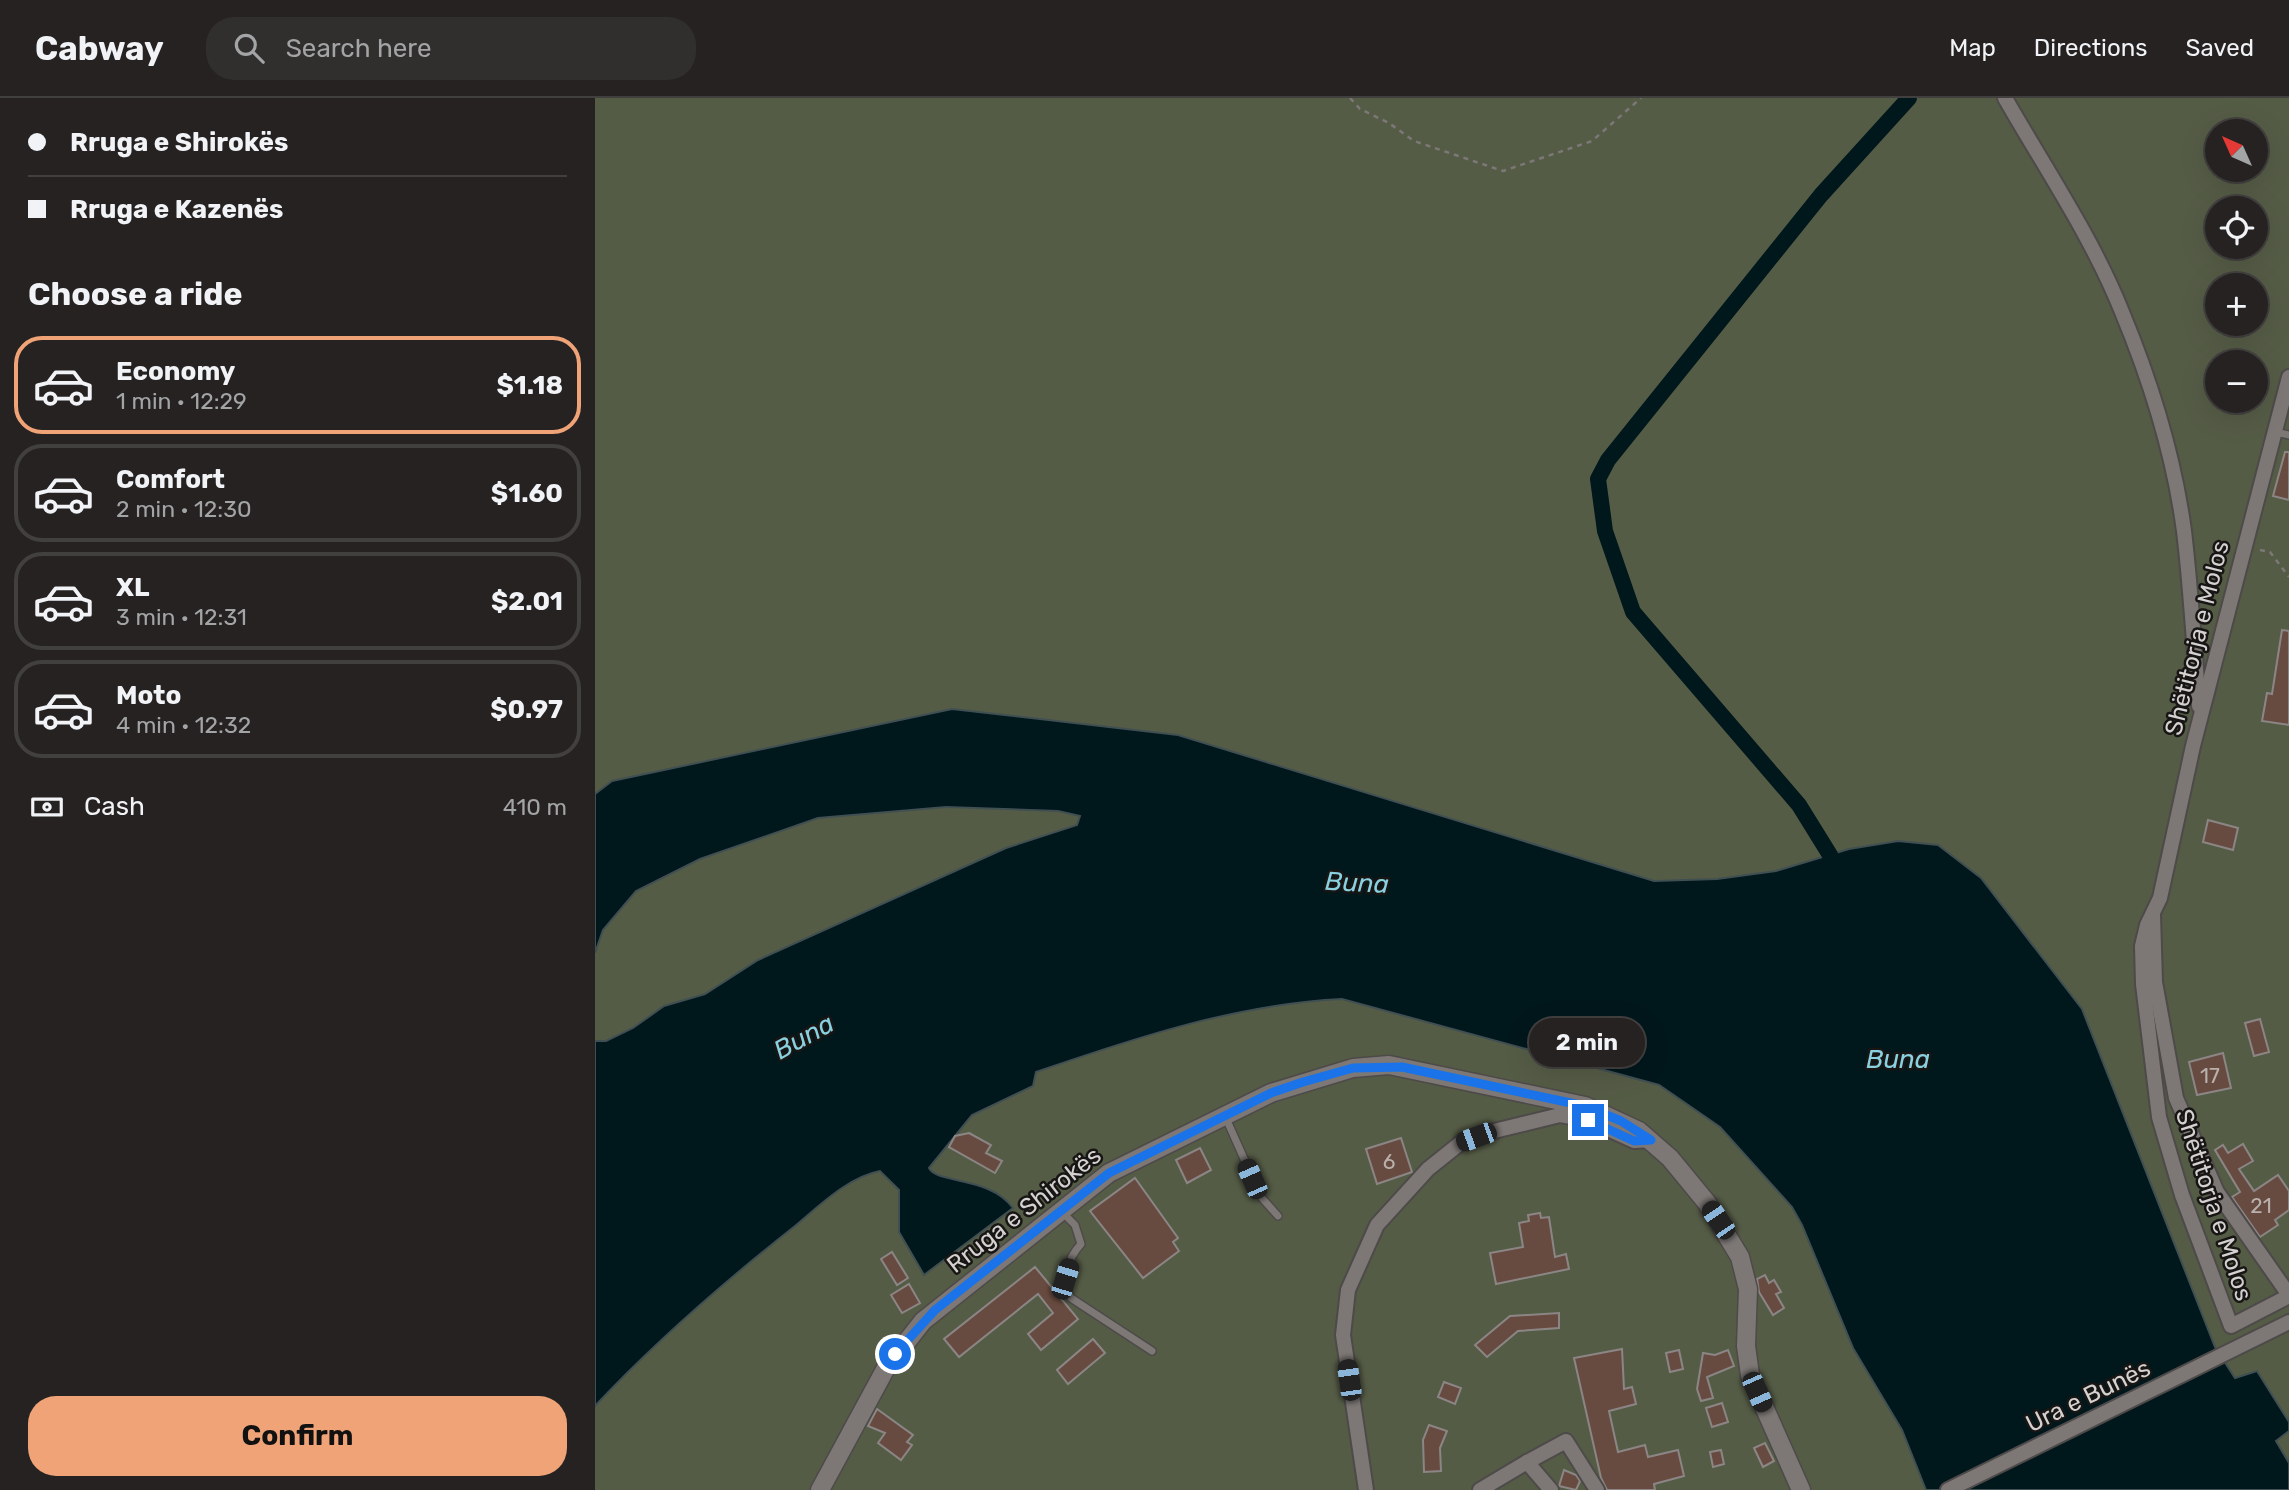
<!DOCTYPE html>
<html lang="en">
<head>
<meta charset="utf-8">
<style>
	:root { --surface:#252221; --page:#312f2e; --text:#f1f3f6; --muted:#a3a4a5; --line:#423f3f; --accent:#efa377 }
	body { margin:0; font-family:Rubik,sans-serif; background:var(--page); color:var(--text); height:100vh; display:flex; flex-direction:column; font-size:26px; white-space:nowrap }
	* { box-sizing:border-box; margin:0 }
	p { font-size:23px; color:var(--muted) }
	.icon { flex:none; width:38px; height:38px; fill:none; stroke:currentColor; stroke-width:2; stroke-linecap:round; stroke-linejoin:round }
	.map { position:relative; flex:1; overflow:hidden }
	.drawer { display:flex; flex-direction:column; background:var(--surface); width:595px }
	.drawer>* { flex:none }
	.guide { display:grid; align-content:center; height:154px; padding:0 28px; background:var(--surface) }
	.needle { width:46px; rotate:315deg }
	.controls { position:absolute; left:1610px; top:21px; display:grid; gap:14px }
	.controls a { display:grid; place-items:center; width:63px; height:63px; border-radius:50%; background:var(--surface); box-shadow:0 7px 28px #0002,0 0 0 2px var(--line); font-size:35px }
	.end { position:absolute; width:32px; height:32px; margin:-16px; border:9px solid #1a73e8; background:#fff; box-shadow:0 0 0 4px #fff }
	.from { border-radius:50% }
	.bubble { position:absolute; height:49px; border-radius:24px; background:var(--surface); box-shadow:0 7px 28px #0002,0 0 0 2px var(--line); font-size:23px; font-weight:700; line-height:49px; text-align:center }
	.car { position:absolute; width:21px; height:42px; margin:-21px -10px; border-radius:9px; box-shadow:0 0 5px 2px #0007; background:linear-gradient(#222 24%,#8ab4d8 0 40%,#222 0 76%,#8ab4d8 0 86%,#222 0) }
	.guide b { display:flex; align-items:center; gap:24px; height:66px; font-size:26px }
	.guide b+b { border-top:2px solid var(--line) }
	.guide i { width:18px; height:18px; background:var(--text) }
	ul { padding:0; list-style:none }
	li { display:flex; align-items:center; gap:21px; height:98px; margin:0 14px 10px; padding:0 14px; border:4px solid var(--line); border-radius:28px }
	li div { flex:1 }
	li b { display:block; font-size:26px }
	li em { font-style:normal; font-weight:700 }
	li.on { border-color:var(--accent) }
	li>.icon { width:63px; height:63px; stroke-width:1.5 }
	h2 { padding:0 28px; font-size:32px; line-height:84px }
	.pay { display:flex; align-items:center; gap:18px; height:77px; padding:0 28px; font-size:26px }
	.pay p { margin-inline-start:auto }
	.action { display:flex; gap:14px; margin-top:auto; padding:14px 28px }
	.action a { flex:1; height:80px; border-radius:28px; background:var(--accent); color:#111; font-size:28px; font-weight:700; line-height:80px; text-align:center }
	header { display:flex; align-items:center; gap:42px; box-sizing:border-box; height:98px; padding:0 35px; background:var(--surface); border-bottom:2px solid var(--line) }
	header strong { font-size:33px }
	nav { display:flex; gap:38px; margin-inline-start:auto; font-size:24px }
	.search { width:490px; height:63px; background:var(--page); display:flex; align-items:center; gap:18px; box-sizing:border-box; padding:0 24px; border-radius:28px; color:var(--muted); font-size:26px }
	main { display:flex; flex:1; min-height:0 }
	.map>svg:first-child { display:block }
</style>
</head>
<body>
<header>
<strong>Cabway</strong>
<div class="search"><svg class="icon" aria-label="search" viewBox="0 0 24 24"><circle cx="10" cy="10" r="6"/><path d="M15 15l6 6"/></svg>Search here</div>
<nav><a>Map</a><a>Directions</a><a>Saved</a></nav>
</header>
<main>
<section class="drawer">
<div class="guide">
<b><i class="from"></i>Rruga e Shirokës</b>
<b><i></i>Rruga e Kazenës</b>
</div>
<h2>Choose a ride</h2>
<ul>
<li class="on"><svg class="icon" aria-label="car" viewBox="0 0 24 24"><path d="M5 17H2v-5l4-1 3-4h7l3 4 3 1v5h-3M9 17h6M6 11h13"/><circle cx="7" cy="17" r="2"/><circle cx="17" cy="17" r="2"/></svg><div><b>Economy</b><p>1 min · 12:29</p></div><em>$1.18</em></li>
<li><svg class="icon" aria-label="car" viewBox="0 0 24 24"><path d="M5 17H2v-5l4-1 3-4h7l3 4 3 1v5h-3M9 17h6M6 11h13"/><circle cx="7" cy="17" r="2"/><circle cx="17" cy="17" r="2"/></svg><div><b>Comfort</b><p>2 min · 12:30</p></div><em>$1.60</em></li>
<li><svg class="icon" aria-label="car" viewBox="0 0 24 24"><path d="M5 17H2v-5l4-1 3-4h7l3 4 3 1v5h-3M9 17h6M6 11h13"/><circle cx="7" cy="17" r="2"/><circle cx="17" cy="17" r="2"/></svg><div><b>XL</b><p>3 min · 12:31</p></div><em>$2.01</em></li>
<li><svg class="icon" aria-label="car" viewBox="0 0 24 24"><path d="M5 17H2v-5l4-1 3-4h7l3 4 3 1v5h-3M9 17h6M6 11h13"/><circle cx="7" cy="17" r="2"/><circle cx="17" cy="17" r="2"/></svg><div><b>Moto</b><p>4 min · 12:32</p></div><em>$0.97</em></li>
</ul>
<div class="pay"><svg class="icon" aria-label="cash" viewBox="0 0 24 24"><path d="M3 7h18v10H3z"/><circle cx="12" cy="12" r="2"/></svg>Cash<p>410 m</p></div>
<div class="action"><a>Confirm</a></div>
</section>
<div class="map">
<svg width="1694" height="1392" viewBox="0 0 1694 1392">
	<rect width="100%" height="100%" fill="#312d2c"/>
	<path fill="#555c46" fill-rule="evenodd" d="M 0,0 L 1694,0 L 1694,1392 L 0,1392 ZM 1622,33 L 1661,33 L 1661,72 L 1622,72 ZM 1622,110 L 1661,110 L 1661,149 L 1622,149 ZM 1622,187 L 1661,187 L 1661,226 L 1622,226 ZM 1622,264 L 1661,264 L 1661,303 L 1622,303 Z"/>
	<path fill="#00171c" stroke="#404f52" stroke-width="2" d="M 357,611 L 583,637 L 1059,783 L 1122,781 L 1181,773 L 1254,751 L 1303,743 L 1343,747 L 1386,780 L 1487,911 L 1620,1249 L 1640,1280 L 1662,1273 L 1694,1324 L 1694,1333 L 1681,1343 L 1694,1365 L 1694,1392 L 1331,1392 L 1307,1332 L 1258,1250 L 1207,1127 L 1197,1109 L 1125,1029 L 1064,987 L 747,901 C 642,906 540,940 441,974 L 438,988 L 377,1017 L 334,1070 C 342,1086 395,1078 418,1110 L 329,1177 L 304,1134 L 304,1092 L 285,1073 C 253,1079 224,1108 200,1128 C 129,1184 62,1242 0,1308 L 0,943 L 11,943 L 38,930 L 69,908 L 110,896 L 163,862 L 411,750 L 482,727 L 485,718 L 463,713 L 351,709 L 223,720 L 105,761 L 41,793 L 8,832 L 0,855 L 0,696 L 17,683 Z"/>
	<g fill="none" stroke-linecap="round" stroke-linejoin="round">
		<path stroke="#00171c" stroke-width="16" d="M 1235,757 L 1204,707 L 1038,514 L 1010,433 L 1003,381 L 1013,362 L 1226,97 L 1314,0"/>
	</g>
	<g fill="#684b40" stroke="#8b8685" stroke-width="2">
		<path d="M 1690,354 L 1694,354 L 1694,402 L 1678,398 Z"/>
		<path d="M 1687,532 L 1694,533 L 1694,627 L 1667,623 L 1672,595 L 1677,596 Z"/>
		<path d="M 1613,722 L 1643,730 L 1638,752 L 1608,744 Z"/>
		<path d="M 1665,921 L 1674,954 L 1659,958 L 1650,925 Z"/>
		<path d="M 1628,955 L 1636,990 L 1602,997 L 1594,964 Z"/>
		<path d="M 374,1035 L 396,1047 L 391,1055 L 407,1063 L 400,1075 L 354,1049 L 360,1038 Z"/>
		<path d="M 806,1040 L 817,1074 L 782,1086 L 771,1051 Z"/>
		<path d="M 1648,1046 L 1658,1063 L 1644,1071 L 1659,1093 L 1683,1077 L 1694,1093 L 1694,1112 L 1680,1122 L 1683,1127 L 1665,1139 L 1637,1099 L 1645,1094 L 1620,1052 L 1628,1047 L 1633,1055 Z"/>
		<path d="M 605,1050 L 616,1072 L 592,1085 L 581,1062 Z"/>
		<path d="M 540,1080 L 583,1140 L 578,1144 L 584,1153 L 548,1180 L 495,1113 Z"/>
		<path d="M 945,1115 L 946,1120 L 954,1119 L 960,1159 L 971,1156 L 974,1171 L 901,1186 L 895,1155 L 928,1149 L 924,1125 L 934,1123 L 933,1117 Z"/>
		<path d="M 297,1154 L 313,1180 L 302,1187 L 286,1161 Z"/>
		<path d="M 440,1169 L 483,1221 L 446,1252 L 433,1236 L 458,1215 L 443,1196 L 364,1259 L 349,1241 Z"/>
		<path d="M 1170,1177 L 1174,1185 L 1179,1182 L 1186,1194 L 1181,1196 L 1189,1210 L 1178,1217 L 1164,1194 L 1162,1181 Z"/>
		<path d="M 314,1186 L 325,1205 L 307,1215 L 296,1197 Z"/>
		<path d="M 964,1215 L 964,1230 L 923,1233 L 892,1259 L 880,1247 L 915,1218 Z"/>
		<path d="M 498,1241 L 510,1255 L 473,1286 L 462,1272 Z"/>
		<path d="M 1027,1251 L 1029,1291 L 1037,1289 L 1041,1306 L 1014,1313 L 1023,1354 L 1050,1347 L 1053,1359 L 1083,1352 L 1089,1378 L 1059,1386 L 1060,1392 L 1012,1392 L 1006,1380 L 979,1260 Z"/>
		<path d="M 1084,1252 L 1088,1271 L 1075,1274 L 1071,1255 Z"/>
		<path d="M 1133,1252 L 1139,1268 L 1112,1279 L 1118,1300 L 1106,1303 L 1102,1291 L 1108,1255 L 1120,1257 Z"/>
		<path d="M 849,1284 L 866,1290 L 860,1306 L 843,1299 Z"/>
		<path d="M 1127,1305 L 1133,1324 L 1117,1329 L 1111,1310 Z"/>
		<path d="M 282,1311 L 318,1337 L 312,1344 L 317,1347 L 306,1362 L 283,1345 L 290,1335 L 273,1328 Z"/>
		<path d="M 834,1327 L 852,1333 L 845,1350 L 846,1373 L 829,1374 L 828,1342 Z"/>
		<path d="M 1170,1345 L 1179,1363 L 1168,1369 L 1159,1350 Z"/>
		<path d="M 1126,1352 L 1129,1366 L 1118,1369 L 1115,1354 Z"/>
		<path d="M 969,1372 L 981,1377 L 985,1383 L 981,1392 L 964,1388 Z"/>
	</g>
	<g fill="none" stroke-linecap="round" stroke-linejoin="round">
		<defs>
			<g id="lane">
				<path d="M 1680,334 L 1694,337"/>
				<path d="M 630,1018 L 666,1099 L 683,1118"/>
				<path d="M 467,1114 L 480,1127 L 486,1146 C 473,1160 464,1185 476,1200 L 557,1253"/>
			</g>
			<g id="street">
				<path d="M 1410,0 C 1450,70 1497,139 1527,214 C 1556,284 1579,358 1589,433 C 1596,491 1599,550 1604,608"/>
				<path d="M 1694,279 L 1598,648 L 1565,800 L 1552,827 L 1547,848 L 1548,886 L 1564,1019 L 1587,1097 L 1636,1228 L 1694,1198"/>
				<path d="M 1558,817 L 1560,884 L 1581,1000 L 1622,1094 L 1694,1197"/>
				<path d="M 771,1392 L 748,1237 L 753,1192 L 782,1127 L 833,1071 L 868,1043 L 895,1034 L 965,1017 L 993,1022 L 1039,1043 L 1056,1042"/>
				<path d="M 885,1392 L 932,1364"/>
				<path d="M 956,1392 L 932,1364 L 971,1343 L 1002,1392"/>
				<path d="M 1353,1392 L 1694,1224"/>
			</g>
			<path id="secondary" d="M 225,1392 L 291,1270 L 328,1223 L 514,1075 L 676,995 L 758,970 L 794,967 L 990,1008 L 1044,1033 L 1075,1060 L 1112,1105 L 1145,1159 L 1153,1191 L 1151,1248 L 1155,1277 L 1206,1392"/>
		</defs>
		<use href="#lane" stroke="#4d4a49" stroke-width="10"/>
		<use href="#street" stroke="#4d4a49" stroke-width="18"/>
		<use href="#secondary" stroke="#4d4a49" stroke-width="21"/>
		<g stroke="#7c7877" stroke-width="2.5" stroke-dasharray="5 5" stroke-linecap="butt">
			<path d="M 755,0 L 765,11 L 794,25 L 819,43 L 908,73 L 997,43 L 1046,0"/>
			<path d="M 1665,452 L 1675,454 L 1694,479"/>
		</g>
		<use href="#lane" stroke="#7d7876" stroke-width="7"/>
		<use href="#street" stroke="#7d7876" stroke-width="14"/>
		<use href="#secondary" stroke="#7d7876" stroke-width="18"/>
	</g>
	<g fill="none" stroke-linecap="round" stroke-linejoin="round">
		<path stroke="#1a73e8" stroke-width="9" d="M 300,1256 L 340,1212 L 514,1075 L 676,995 L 708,984 L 758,970 L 807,969 L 990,1008 L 1026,1023 L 1056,1042 L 1039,1043 L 993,1022"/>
	</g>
	<g text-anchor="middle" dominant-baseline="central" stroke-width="5" stroke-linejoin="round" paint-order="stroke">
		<g font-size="21" fill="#b9b0ac">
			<text x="1615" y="977">17</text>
			<text x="794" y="1063">6</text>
			<text x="1666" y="1107">21</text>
		</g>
		<g font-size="24" fill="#d4d1d0" stroke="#181615">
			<text transform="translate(1602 540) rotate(-76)">Shëtitorja e Molos</text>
			<text transform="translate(1619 1107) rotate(72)">Shëtitorja e Molos</text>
			<text transform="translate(429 1112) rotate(-38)">Rruga e Shirokës</text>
			<text transform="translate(1493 1298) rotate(-26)">Ura e Bunës</text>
		</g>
		<g font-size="26" font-style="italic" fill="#8ad1e0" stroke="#181615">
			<text transform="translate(762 785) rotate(3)">Buna</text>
			<text transform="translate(209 939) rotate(-29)">Buna</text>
			<text x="1303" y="961">Buna</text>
		</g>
	</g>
</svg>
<div class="controls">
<a><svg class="needle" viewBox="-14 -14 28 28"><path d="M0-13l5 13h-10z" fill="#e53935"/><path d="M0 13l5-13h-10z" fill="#a3a4a5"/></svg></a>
<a><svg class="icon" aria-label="locate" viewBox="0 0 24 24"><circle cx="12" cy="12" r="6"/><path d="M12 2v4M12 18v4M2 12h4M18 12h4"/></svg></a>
<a>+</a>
<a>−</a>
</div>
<i class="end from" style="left:300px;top:1256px"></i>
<i class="end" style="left:993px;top:1022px"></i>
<div class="bubble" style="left:934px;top:920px;width:116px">2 min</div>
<i class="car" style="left:881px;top:1039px;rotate:250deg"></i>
<i class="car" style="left:657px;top:1081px;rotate:336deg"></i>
<i class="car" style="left:1123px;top:1122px;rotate:326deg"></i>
<i class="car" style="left:470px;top:1181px;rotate:17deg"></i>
<i class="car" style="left:754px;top:1282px;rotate:352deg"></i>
<i class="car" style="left:1162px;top:1294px;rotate:156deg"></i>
</div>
</main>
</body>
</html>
